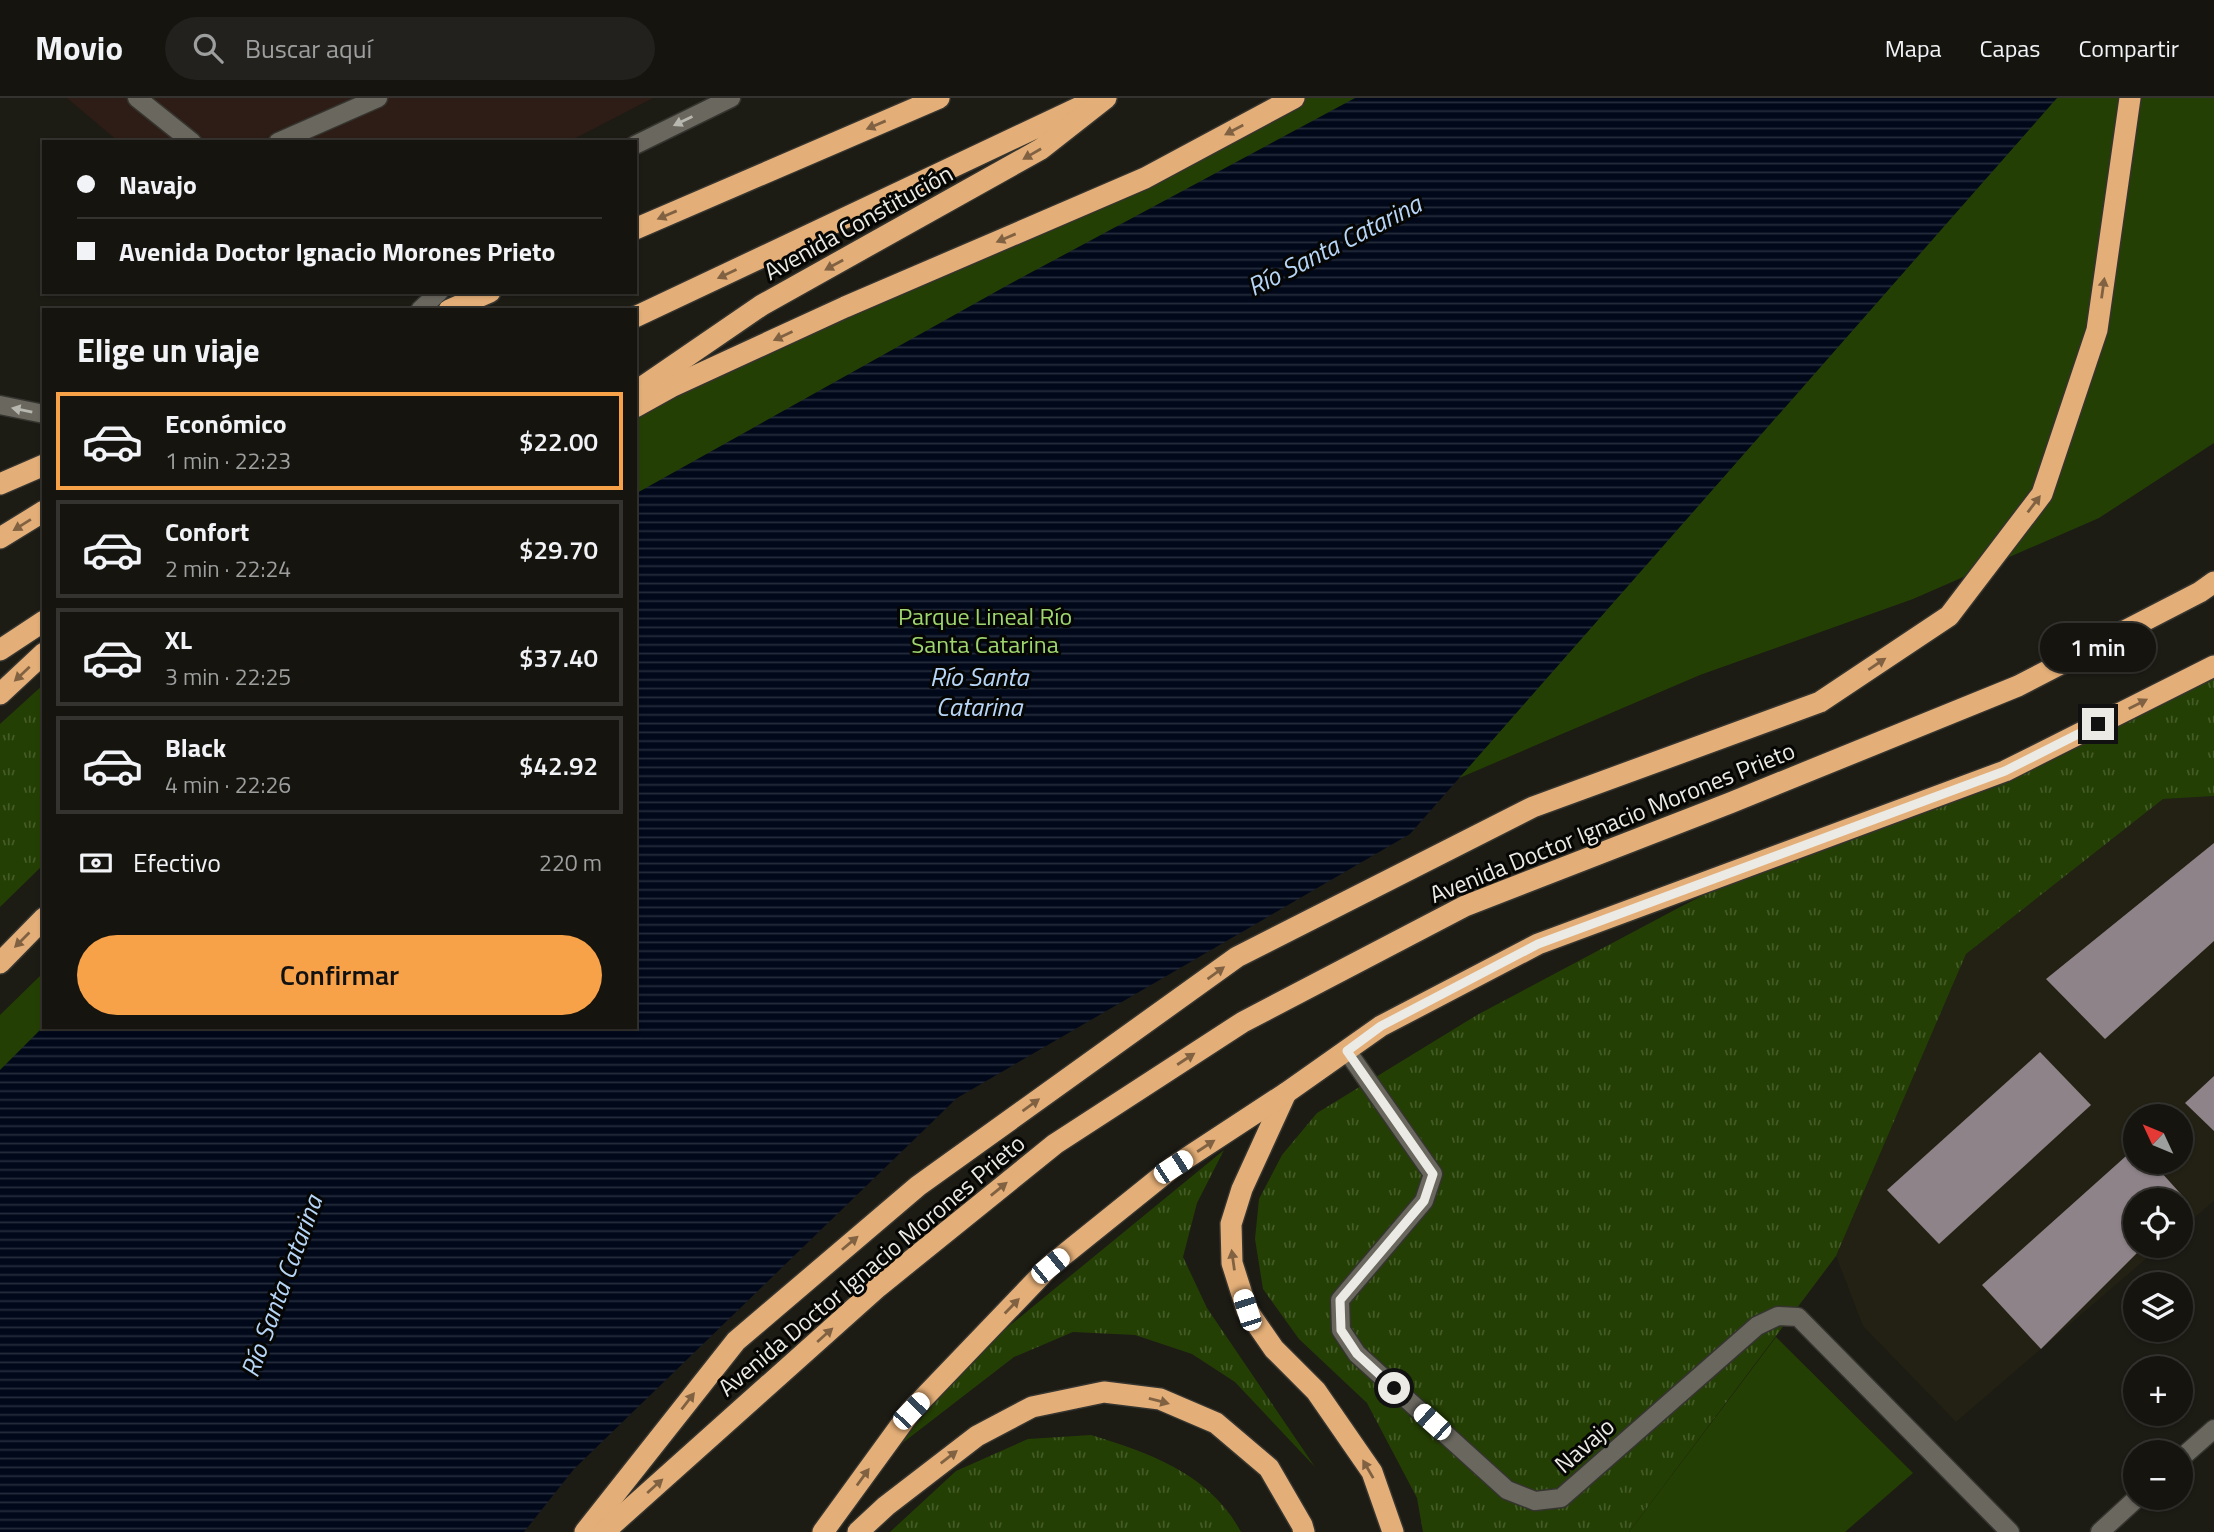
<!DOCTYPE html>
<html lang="es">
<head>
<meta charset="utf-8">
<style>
	:root { --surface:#15140f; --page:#22211d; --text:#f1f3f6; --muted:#9d9e9e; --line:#34332f; --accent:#f7a148 }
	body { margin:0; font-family:"Titillium Web",sans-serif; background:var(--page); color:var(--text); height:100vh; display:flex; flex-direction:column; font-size:26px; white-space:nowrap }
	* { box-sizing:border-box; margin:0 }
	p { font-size:23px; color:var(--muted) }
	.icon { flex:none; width:38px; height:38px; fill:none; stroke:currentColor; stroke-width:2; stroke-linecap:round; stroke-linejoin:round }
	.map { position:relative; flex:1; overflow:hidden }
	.panel { position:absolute; left:42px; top:210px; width:595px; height:721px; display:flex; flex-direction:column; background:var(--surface); border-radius:0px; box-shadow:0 2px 5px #0004,0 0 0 2px var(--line) }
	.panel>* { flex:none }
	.hud { position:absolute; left:42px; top:42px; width:595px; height:154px; border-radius:0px; box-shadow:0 2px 5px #0004,0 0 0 2px var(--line); display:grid; align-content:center; height:154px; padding:0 35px; background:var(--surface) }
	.needle { width:46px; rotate:314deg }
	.buttons { position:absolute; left:2123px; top:1006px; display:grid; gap:14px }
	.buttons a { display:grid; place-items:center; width:70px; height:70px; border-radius:50%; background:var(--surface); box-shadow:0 2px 5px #0004,0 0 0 2px var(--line); font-size:35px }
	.end { position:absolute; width:32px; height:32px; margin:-16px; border:9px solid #ebeae5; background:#111; box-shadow:0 0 0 4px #111 }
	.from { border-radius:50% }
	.bubble { position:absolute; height:49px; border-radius:24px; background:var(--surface); box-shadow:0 2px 5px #0004,0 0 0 2px var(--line); font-size:23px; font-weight:600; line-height:49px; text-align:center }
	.car { position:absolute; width:21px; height:42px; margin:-21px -10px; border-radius:9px; box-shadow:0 0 5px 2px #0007; background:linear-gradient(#fff 24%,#345 0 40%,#fff 0 76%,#345 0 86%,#fff 0) }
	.hud b { display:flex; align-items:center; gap:24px; height:66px; font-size:26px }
	.hud b+b { border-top:2px solid var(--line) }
	.hud i { width:18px; height:18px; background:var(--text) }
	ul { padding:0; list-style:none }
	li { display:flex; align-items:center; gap:21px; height:98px; margin:0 14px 10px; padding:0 21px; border:4px solid var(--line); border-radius:0px }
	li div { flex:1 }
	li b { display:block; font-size:26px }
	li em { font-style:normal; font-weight:600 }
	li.on { border-color:var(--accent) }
	li>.icon { width:63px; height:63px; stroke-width:1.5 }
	h2 { padding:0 35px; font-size:32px; line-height:84px }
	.pay { display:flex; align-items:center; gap:18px; height:77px; padding:0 35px; font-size:26px }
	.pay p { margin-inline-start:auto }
	.action { display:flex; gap:14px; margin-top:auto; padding:14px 35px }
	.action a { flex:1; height:80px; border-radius:42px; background:var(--accent); color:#111; font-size:28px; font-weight:600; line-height:80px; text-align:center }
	header { display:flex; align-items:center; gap:42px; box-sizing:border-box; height:98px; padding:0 35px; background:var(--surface); border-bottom:2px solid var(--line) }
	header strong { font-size:33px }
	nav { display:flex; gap:38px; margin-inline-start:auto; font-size:24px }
	.search { width:490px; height:63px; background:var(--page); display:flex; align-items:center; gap:18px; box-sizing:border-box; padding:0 24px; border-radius:38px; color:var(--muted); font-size:26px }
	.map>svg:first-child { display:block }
</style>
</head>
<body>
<header>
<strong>Movio</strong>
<div class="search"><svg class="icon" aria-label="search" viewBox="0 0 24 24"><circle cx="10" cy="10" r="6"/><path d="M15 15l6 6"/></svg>Buscar aquí</div>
<nav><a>Mapa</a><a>Capas</a><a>Compartir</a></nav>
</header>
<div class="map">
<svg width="2214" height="1434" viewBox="0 0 2214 1434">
	<defs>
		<pattern id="grass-tufts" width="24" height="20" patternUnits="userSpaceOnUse" patternTransform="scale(1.75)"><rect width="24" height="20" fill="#243f04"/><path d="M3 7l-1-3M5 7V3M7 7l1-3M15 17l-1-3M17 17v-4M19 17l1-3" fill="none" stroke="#445b28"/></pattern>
		<pattern id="water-rules" width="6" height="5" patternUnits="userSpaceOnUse" patternTransform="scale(1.75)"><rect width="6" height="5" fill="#00081a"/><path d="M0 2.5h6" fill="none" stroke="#252c3b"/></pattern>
	</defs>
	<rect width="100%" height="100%" fill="#1c1b14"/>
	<path fill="#2e1d16" d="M 67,0 L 653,0 L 568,44 L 119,44 Z"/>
	<path fill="#232114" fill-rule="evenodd" d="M 2214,698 L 2214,1103 L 2181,1131 L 2180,1102 L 2135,1102 L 2135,1148 L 2161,1148 L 1956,1324 L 1863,1228 L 1836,1158 L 1966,856 L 2163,701 ZM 2135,1018 L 2180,1018 L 2180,1064 L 2135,1064 Z"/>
	<g fill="url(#grass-tufts)">
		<path d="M 2214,577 L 2214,698 L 2163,701 L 1966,856 L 1836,1158 L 1629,1434 L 1423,1434 L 1417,1400 L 1367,1305 L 1299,1241 L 1263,1191 L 1255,1141 L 1259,1101 L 1282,1057 L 1317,1015 L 1477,917 L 1682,808 L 1802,748 Z"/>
		<path d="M 44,586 L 44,766 L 0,809 L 0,626 Z"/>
		<path d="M 1224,1052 L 1197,1105 L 1183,1159 L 1207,1210 L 1315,1369 L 1235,1284 L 1192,1256 L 1135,1237 L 1073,1234 L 1014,1259 L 896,1350 L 980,1252 Z"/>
		<path d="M 1091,1337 C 1150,1355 1210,1376 1241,1434 L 890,1434 L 956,1373 L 1028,1341 Z"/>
	</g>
	<g fill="#243f04">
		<path d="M 1282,0 L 2214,0 L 2214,345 L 2099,420 L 1913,501 L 1700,577 L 1415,699 L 0,1434 L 0,917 L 44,874 L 44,929 L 635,929 L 635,321 L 752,259 L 1233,30 Z"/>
		<path d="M 1776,1239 L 1913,1375 L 1845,1434 L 1629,1434 Z"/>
	</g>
	<path fill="url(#water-rules)" d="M 1355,0 L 2057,0 L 1410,736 L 957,1000 L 574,1371 L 524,1434 L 0,1434 L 0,972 L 44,928 L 635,929 L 635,396 L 1006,188 Z"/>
	<g fill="#8d8388">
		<path d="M 2214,745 L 2214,843 L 2105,941 L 2046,881 Z"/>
		<path d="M 2040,954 L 2091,1007 L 1939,1146 L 1887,1092 Z"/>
		<path d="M 2214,978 L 2214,1033 L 2185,1005 Z"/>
		<path d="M 2135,1050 L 2135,1064 L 2152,1064 L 2188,1104 L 2180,1112 L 2180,1102 L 2135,1102 L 2135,1148 L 2144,1148 L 2041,1251 L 1982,1187 Z"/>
	</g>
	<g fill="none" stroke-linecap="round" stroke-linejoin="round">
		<defs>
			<g id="lane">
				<path d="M 137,0 L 192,44"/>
				<path d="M 278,44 L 378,0"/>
				<path d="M 635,47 L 731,0"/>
				<path d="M 420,212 L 439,194"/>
				<path d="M 0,307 L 44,316"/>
				<path d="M 1347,953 L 1433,1076 L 1424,1103 L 1340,1202 L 1341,1232 L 1357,1256 L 1507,1392 L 1535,1403 L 1561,1400 L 1757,1228 L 1778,1218 L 1798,1219 L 2010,1434"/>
			</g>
			<g id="street">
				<path d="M 2180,1361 L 2214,1331"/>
				<path d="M 2100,1434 L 2137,1400"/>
			</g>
			<g id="highway">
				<path d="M 635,131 L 939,0"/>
				<path d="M 449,212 L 490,194"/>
				<path d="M 635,219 L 1082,8"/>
				<path d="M 635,294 L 762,207 L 1041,51 L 1106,0"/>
				<path d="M 635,309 L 671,289 L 845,209 L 1145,80 L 1294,0"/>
				<path d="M 0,386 L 44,367"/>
				<path d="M 0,440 L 44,413"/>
				<path d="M 0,552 L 44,523"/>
				<path d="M 0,596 L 44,555"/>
				<path d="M 0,865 L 44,820"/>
				<path d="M 1286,995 L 1242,1091 L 1231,1126 L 1232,1165 L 1247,1212 L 1274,1251 L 1316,1293 L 1372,1374 L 1393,1434"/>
				<path d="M 585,1434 L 736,1243 L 918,1088 L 1237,859 L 1533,709 L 1820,604 L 1949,518 L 2042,396 L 2097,232 L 2130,0"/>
				<path d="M 604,1434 L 878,1189 L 1055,1046 L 1243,924 L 1465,808 L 1730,705 L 2018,588 L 2200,494 L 2214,484"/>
				<path d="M 823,1434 L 911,1313 L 1050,1168 L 1173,1069 L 1286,995 L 1381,928 L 1538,846 L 2005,673 L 2214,568"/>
				<path d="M 858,1434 L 886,1408 L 977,1338 L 1032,1309 L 1104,1294 L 1160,1301 L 1216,1325 L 1269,1370 L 1302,1427 L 1304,1434"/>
			</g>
		</defs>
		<use href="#lane" stroke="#35342f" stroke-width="21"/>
		<use href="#street" stroke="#35342f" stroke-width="21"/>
		<use href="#highway" stroke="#35342f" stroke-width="24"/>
		<use href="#lane" stroke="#69675e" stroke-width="18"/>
		<use href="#street" stroke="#69675e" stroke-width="18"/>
		<use href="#highway" stroke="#e3ae77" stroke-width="21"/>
	</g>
	<defs><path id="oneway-solid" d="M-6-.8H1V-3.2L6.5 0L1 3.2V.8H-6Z" transform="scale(1.75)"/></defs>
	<g fill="#b7b6af">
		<use href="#oneway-solid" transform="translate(683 23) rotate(154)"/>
		<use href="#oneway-solid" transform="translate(22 312) rotate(-169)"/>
	</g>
	<g fill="#806243">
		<use href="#oneway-solid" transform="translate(876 27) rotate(157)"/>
		<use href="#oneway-solid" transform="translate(1234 32) rotate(152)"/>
		<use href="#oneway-solid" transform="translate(1032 56) rotate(150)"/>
		<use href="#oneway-solid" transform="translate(667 117) rotate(157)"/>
		<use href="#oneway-solid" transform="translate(1006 140) rotate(157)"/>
		<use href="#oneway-solid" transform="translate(834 167) rotate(151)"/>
		<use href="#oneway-solid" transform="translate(727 176) rotate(155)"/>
		<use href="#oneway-solid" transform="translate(2103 190) rotate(-82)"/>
		<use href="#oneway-solid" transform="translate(783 238) rotate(155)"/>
		<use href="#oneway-solid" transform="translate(2034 406) rotate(-53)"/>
		<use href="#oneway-solid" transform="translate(22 427) rotate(148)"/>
		<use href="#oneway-solid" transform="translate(1877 566) rotate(-34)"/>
		<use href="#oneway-solid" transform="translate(22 576) rotate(137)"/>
		<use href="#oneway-solid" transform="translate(2138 606) rotate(-27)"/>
		<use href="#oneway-solid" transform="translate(22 842) rotate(135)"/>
		<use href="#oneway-solid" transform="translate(1216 875) rotate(-36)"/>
		<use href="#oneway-solid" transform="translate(1186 961) rotate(-33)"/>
		<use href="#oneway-solid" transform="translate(1031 1007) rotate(-36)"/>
		<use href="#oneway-solid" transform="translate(1206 1048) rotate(-33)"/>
		<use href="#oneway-solid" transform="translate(999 1091) rotate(-39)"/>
		<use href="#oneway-solid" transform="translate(850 1145) rotate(-40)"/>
		<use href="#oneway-solid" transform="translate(1233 1162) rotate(-98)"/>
		<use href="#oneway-solid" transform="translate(1012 1208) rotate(-46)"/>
		<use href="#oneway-solid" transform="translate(825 1237) rotate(-42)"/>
		<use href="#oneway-solid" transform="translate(688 1303) rotate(-52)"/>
		<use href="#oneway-solid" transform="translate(1159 1303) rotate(15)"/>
		<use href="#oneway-solid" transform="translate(949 1359) rotate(-38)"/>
		<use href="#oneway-solid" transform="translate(1368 1371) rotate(-120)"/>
		<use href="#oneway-solid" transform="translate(863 1379) rotate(-54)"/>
		<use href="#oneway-solid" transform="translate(655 1388) rotate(-42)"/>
	</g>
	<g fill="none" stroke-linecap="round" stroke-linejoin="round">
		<path stroke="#ebeae5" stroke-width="9" d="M 1394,1290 L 1357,1256 L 1341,1232 L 1340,1202 L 1424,1103 L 1433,1076 L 1347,953 L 1381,928 L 1538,846 L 2005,673 L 2098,626"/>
	</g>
	<g text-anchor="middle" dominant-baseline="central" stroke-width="6" stroke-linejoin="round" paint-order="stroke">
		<g font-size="24" fill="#ebeae5" stroke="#060604">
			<text transform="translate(858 124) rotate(-29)">Avenida Constitución</text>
			<text transform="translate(1612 724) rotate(-22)">Avenida Doctor Ignacio Morones Prieto</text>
			<text transform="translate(871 1167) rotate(-40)">Avenida Doctor Ignacio Morones Prieto</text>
			<text transform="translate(1584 1347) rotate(-41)">Navajo</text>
		</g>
		<g font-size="24" fill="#9fd66f" stroke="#060604">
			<text x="985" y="518">Parque Lineal Río<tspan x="985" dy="28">Santa Catarina</tspan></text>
		</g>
		<g font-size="26" font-style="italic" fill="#b6d5f7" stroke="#060604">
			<text transform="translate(1334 147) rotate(-27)">Río Santa Catarina</text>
			<text x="979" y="578">Río Santa<tspan x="979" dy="30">Catarina</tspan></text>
			<text transform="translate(281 1188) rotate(-70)">Río Santa Catarina</text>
		</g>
	</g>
</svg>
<div class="buttons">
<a><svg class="needle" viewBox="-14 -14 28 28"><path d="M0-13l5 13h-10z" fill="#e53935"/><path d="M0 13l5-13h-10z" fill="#9d9e9e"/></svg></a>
<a><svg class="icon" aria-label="locate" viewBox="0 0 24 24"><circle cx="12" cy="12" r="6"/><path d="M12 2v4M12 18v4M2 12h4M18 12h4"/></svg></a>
<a><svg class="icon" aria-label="layers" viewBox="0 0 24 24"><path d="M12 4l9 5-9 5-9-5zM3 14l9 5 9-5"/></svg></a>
<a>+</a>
<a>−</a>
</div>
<i class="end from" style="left:1394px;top:1290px"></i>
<i class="end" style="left:2098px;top:626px"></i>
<div class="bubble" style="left:2040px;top:525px;width:116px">1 min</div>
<i class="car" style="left:1173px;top:1069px;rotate:57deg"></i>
<i class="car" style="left:1050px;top:1168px;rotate:51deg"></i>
<i class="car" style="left:1247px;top:1212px;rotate:342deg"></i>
<i class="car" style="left:911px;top:1313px;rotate:44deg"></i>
<i class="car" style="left:1432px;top:1324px;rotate:312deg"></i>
<div class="hud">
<b><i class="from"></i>Navajo</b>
<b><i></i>Avenida Doctor Ignacio Morones Prieto</b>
</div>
<section class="panel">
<h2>Elige un viaje</h2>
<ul>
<li class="on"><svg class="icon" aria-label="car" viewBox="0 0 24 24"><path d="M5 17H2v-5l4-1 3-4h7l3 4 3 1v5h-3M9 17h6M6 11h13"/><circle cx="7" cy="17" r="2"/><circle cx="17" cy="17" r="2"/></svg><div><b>Económico</b><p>1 min · 22:23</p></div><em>$22.00</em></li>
<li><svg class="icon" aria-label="car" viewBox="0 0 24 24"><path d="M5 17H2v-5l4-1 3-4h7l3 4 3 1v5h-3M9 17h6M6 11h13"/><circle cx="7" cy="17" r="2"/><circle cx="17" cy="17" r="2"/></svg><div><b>Confort</b><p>2 min · 22:24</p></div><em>$29.70</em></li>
<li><svg class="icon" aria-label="car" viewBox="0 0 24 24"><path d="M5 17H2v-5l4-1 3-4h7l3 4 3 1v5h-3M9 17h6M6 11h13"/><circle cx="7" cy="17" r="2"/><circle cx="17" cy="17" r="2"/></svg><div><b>XL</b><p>3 min · 22:25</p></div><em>$37.40</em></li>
<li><svg class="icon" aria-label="car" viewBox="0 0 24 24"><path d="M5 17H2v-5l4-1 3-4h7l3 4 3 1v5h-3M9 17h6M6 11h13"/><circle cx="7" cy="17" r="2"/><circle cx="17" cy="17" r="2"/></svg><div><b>Black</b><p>4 min · 22:26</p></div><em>$42.92</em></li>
</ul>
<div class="pay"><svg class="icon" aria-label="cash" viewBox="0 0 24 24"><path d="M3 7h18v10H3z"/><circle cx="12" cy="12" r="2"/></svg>Efectivo<p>220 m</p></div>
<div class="action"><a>Confirmar</a></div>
</section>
</div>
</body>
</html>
